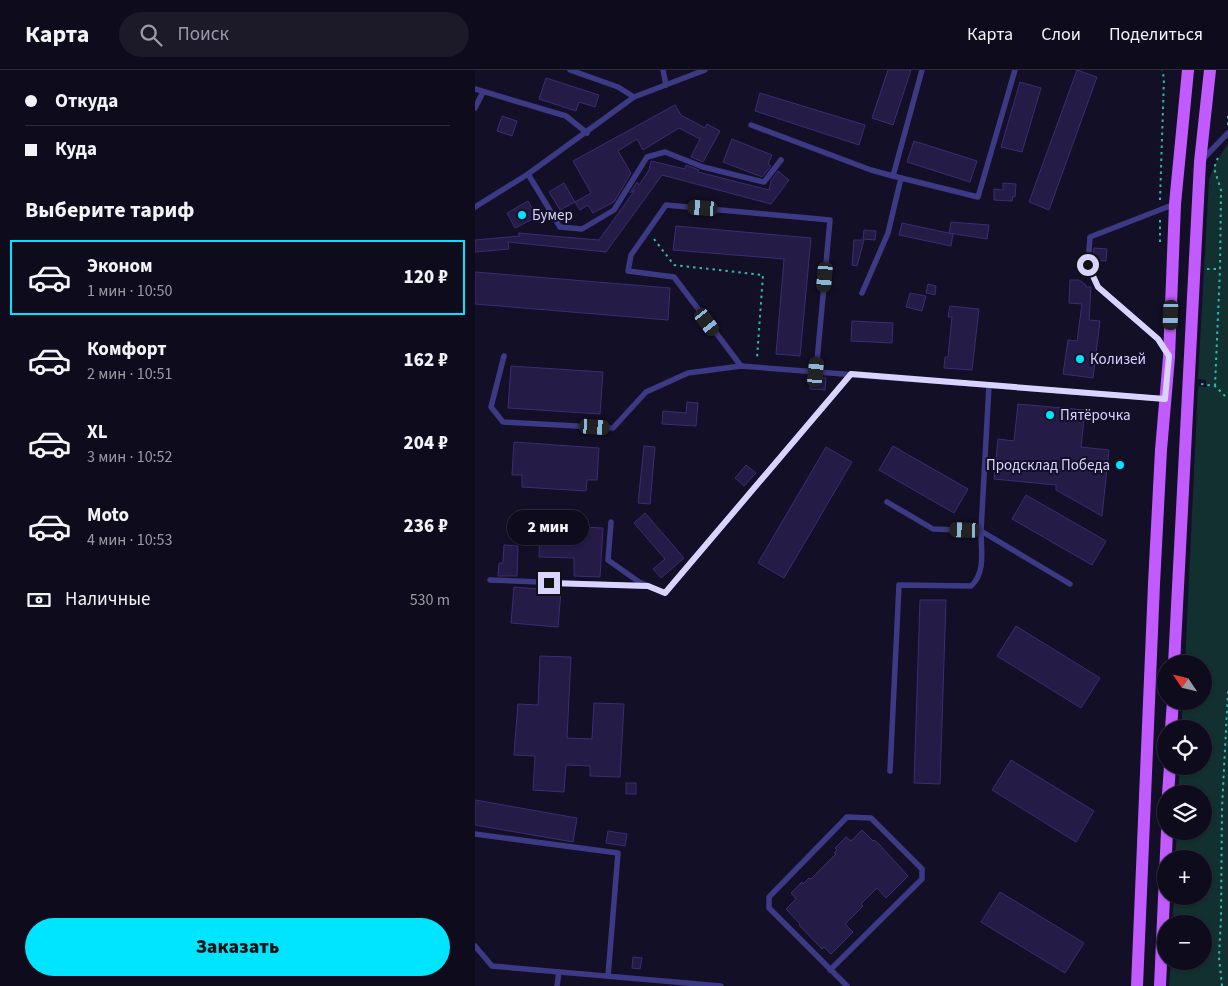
<!DOCTYPE html>
<html lang="ru">
<head>
<meta charset="utf-8">
<style>
	:root { --surface:#0e0b1c; --page:#1c1929; --text:#f1f3f6; --muted:#9b9ba3; --line:#2e2b3b; --accent:#00e5ff }
	body { margin:0; font-family:"Source Sans 3",sans-serif; background:var(--page); color:var(--text); height:100vh; display:flex; flex-direction:column; font-size:19px; white-space:nowrap }
	* { box-sizing:border-box; margin:0 }
	p { font-size:16px; color:var(--muted) }
	.icon { flex:none; width:28px; height:28px; fill:none; stroke:currentColor; stroke-width:2; stroke-linecap:round; stroke-linejoin:round }
	.map { position:relative; flex:1; overflow:hidden }
	.drawer { display:flex; flex-direction:column; background:var(--surface); width:475px }
	.drawer>* { flex:none }
	.guide { display:grid; align-content:center; height:110px; padding:0 25px; background:var(--surface) }
	.needle { width:32px; rotate:305deg }
	.fabs { position:absolute; left:682px; top:585px; display:grid; gap:10px }
	.fabs a { display:grid; place-items:center; width:55px; height:55px; border-radius:50%; background:var(--surface); box-shadow:0 1px 4px #0004,0 0 0 1px var(--line); font-size:25px }
	.end { position:absolute; width:22px; height:22px; margin:-11px; border:6px solid #d9d4ff; background:#111; box-shadow:0 0 0 2px #111 }
	.from { border-radius:50% }
	.bubble { position:absolute; height:35px; border-radius:18px; background:var(--surface); box-shadow:0 1px 4px #0004,0 0 0 1px var(--line); font-size:16px; font-weight:800; line-height:35px; text-align:center }
	.car { position:absolute; width:15px; height:30px; margin:-15px -8px; border-radius:6px; box-shadow:0 0 4px 1px #0007; background:linear-gradient(#222 24%,#8ab4d8 0 40%,#222 0 76%,#8ab4d8 0 86%,#222 0) }
	.guide b { display:flex; align-items:center; gap:18px; height:48px; font-size:19px }
	.guide b+b { border-top:1px solid var(--line) }
	.guide i { width:12px; height:12px; background:var(--text) }
	ul { padding:0; list-style:none }
	li { display:flex; align-items:center; gap:15px; height:75px; margin:0 10px 8px; padding:0 15px; border:2px solid transparent; border-radius:0px }
	li div { flex:1 }
	li b { display:block; font-size:19px }
	li em { font-style:normal; font-weight:800 }
	li.on { border-color:var(--accent) }
	li>.icon { width:45px; height:45px; stroke-width:1.5 }
	h2 { padding:0 25px; font-size:22px; line-height:60px }
	.pay { display:flex; align-items:center; gap:12px; height:55px; padding:0 25px; font-size:19px }
	.pay p { margin-inline-start:auto }
	.action { display:flex; gap:10px; margin-top:auto; padding:10px 25px }
	.action a { flex:1; height:58px; border-radius:30px; background:var(--accent); color:#111; font-size:20px; font-weight:800; line-height:58px; text-align:center }
	header { display:flex; align-items:center; gap:30px; box-sizing:border-box; height:70px; padding:0 25px; background:var(--surface); border-bottom:1px solid var(--line) }
	header strong { font-size:24px }
	nav { display:flex; gap:28px; margin-inline-start:auto; font-size:18px }
	.search { width:350px; height:45px; background:var(--page); display:flex; align-items:center; gap:12px; box-sizing:border-box; padding:0 18px; border-radius:28px; color:var(--muted); font-size:19px }
	main { display:flex; flex:1; min-height:0 }
	.map>svg:first-child { display:block }
</style>
</head>
<body>
<header>
<strong>Карта</strong>
<div class="search"><svg class="icon" aria-label="search" viewBox="0 0 24 24"><circle cx="10" cy="10" r="6"/><path d="M15 15l6 6"/></svg>Поиск</div>
<nav><a>Карта</a><a>Слои</a><a>Поделиться</a></nav>
</header>
<main>
<section class="drawer">
<div class="guide">
<b><i class="from"></i>Откуда</b>
<b><i></i>Куда</b>
</div>
<h2>Выберите тариф</h2>
<ul>
<li class="on"><svg class="icon" aria-label="car" viewBox="0 0 24 24"><path d="M5 17H2v-5l4-1 3-4h7l3 4 3 1v5h-3M9 17h6M6 11h13"/><circle cx="7" cy="17" r="2"/><circle cx="17" cy="17" r="2"/></svg><div><b>Эконом</b><p>1 мин · 10:50</p></div><em>120 ₽</em></li>
<li><svg class="icon" aria-label="car" viewBox="0 0 24 24"><path d="M5 17H2v-5l4-1 3-4h7l3 4 3 1v5h-3M9 17h6M6 11h13"/><circle cx="7" cy="17" r="2"/><circle cx="17" cy="17" r="2"/></svg><div><b>Комфорт</b><p>2 мин · 10:51</p></div><em>162 ₽</em></li>
<li><svg class="icon" aria-label="car" viewBox="0 0 24 24"><path d="M5 17H2v-5l4-1 3-4h7l3 4 3 1v5h-3M9 17h6M6 11h13"/><circle cx="7" cy="17" r="2"/><circle cx="17" cy="17" r="2"/></svg><div><b>XL</b><p>3 мин · 10:52</p></div><em>204 ₽</em></li>
<li><svg class="icon" aria-label="car" viewBox="0 0 24 24"><path d="M5 17H2v-5l4-1 3-4h7l3 4 3 1v5h-3M9 17h6M6 11h13"/><circle cx="7" cy="17" r="2"/><circle cx="17" cy="17" r="2"/></svg><div><b>Moto</b><p>4 мин · 10:53</p></div><em>236 ₽</em></li>
</ul>
<div class="pay"><svg class="icon" aria-label="cash" viewBox="0 0 24 24"><path d="M3 7h18v10H3z"/><circle cx="12" cy="12" r="2"/></svg>Наличные<p>530 m</p></div>
<div class="action"><a>Заказать</a></div>
</section>
<div class="map">
<svg width="753" height="916" viewBox="0 0 753 916">
	<rect width="100%" height="100%" fill="#130f26"/>
	<path fill="#12302f" d="M 753,73 L 753,916 L 694,916 L 696,891 L 729,891 L 729,854 L 697,854 L 699,826 L 729,826 L 729,789 L 700,789 L 702,761 L 729,761 L 729,724 L 703,724 L 705,696 L 729,696 L 729,659 L 706,659 L 708,631 L 729,631 L 729,594 L 710,594 L 723,316 L 731,317 L 731,310 L 723,309 L 734,110 L 739,96 Z"/>
	<g fill="#241b47" stroke="#3b2d73">
		<path d="M 413,0 L 436,0 L 418,55 L 397,48 Z"/>
		<path d="M 602,0 L 622,7 L 574,140 L 554,132 Z"/>
		<path d="M 71,8 L 124,25 L 120,37 L 104,32 L 101,41 L 64,29 Z"/>
		<path d="M 545,12 L 566,18 L 547,82 L 526,77 Z"/>
		<path d="M 285,23 L 390,55 L 384,75 L 280,41 Z"/>
		<path d="M 200,35 L 206,45 L 230,58 L 232,54 L 245,61 L 228,92 L 216,87 L 225,69 L 204,58 L 168,80 L 162,69 L 143,81 L 156,103 L 139,132 L 118,143 L 113,135 L 105,140 L 100,132 L 116,123 L 98,91 Z"/>
		<path d="M 27,46 L 42,51 L 37,66 L 22,61 Z"/>
		<path d="M 257,69 L 297,85 L 293,94 L 296,96 L 287,107 L 248,92 Z"/>
		<path d="M 439,71 L 502,91 L 495,112 L 432,92 Z"/>
		<path d="M 176,91 L 210,99 L 211,95 L 224,100 L 223,102 L 294,120 L 296,111 L 303,101 L 314,110 L 296,134 L 187,105 L 131,182 L 33,172 L 34,179 L 0,182 L 0,170 L 45,166 L 43,163 L 124,170 L 160,120 L 155,123 L 162,112 L 164,115 L 174,100 Z"/>
		<path d="M 89,113 L 100,132 L 85,140 L 74,122 Z"/>
		<path d="M 528,113 L 541,114 L 540,127 L 538,126 L 537,131 L 519,130 L 519,119 L 528,120 Z"/>
		<path d="M 53,131 L 62,147 L 40,158 L 32,143 Z"/>
		<path d="M 476,152 L 514,155 L 512,169 L 474,163 Z"/>
		<path d="M 427,153 L 478,164 L 476,176 L 424,165 Z"/>
		<path d="M 201,156 L 336,168 L 325,286 L 301,284 L 309,189 L 198,180 Z"/>
		<path d="M 389,160 L 401,161 L 400,170 L 388,169 Z"/>
		<path d="M 379,170 L 389,170 L 382,196 L 377,195 Z"/>
		<path d="M 619,178 L 632,179 L 631,191 L 618,190 Z"/>
		<path d="M 0,202 L 195,218 L 193,250 L 0,234 Z"/>
		<path d="M 595,210 L 604,210 L 611,215 L 611,217 L 616,217 L 614,250 L 625,251 L 618,308 L 588,304 L 593,270 L 602,271 L 607,234 L 594,233 Z"/>
		<path d="M 453,214 L 461,216 L 460,225 L 451,223 Z"/>
		<path d="M 435,223 L 451,226 L 447,241 L 431,237 Z"/>
		<path d="M 475,236 L 504,239 L 497,300 L 469,298 L 470,287 L 473,287 L 477,247 L 473,247 Z"/>
		<path d="M 377,251 L 418,253 L 417,273 L 376,271 Z"/>
		<path d="M 36,296 L 128,302 L 125,344 L 33,338 Z"/>
		<path d="M 335,307 L 351,308 L 350,320 L 335,319 Z"/>
		<path d="M 212,332 L 223,333 L 221,356 L 187,354 L 188,341 L 211,343 Z"/>
		<path d="M 543,334 L 610,340 L 606,377 L 634,380 L 627,446 L 581,420 L 581,415 L 519,409 L 523,369 L 539,371 Z"/>
		<path d="M 39,372 L 124,378 L 122,410 L 112,410 L 111,421 L 47,417 L 47,405 L 37,405 Z"/>
		<path d="M 169,376 L 180,377 L 175,434 L 163,433 Z"/>
		<path d="M 418,376 L 493,419 L 479,443 L 404,400 Z"/>
		<path d="M 351,377 L 377,392 L 309,508 L 283,493 Z"/>
		<path d="M 271,395 L 281,403 L 269,416 L 260,408 Z"/>
		<path d="M 551,425 L 631,471 L 617,495 L 537,449 Z"/>
		<path d="M 170,443 L 209,488 L 186,508 L 178,499 L 190,489 L 159,453 Z"/>
		<path d="M 65,455 L 128,458 L 125,507 L 99,506 L 99,488 L 64,487 Z"/>
		<path d="M 29,475 L 43,476 L 42,506 L 23,506 L 24,493 L 28,493 Z"/>
		<path d="M 39,517 L 86,521 L 83,557 L 36,553 Z"/>
		<path d="M 445,530 L 471,530 L 465,714 L 439,713 Z"/>
		<path d="M 541,556 L 625,608 L 606,638 L 522,586 Z"/>
		<path d="M 65,586 L 96,587 L 92,668 L 117,669 L 119,633 L 149,634 L 145,707 L 115,706 L 115,696 L 91,695 L 89,722 L 58,720 L 60,686 L 39,685 L 40,670 L 43,634 L 63,635 Z"/>
		<path d="M 536,690 L 619,741 L 601,772 L 517,720 Z"/>
		<rect x="151" y="713" width="10" height="11"/>
		<path d="M 0,730 L 102,748 L 98,772 L 0,755 Z"/>
		<path d="M 387,760 L 398,771 L 399,770 L 403,773 L 433,806 L 411,828 L 402,818 L 386,834 L 388,836 L 370,854 L 378,862 L 356,884 L 349,877 L 347,879 L 324,855 L 325,854 L 311,839 L 321,829 L 316,823 L 327,812 L 328,814 L 334,808 L 336,809 L 361,784 L 359,783 L 362,780 L 360,778 L 371,767 L 376,771 Z"/>
		<path d="M 133,761 L 152,764 L 150,776 L 131,773 Z"/>
		<path d="M 525,822 L 609,873 L 590,903 L 506,852 Z"/>
		<path d="M 158,887 L 167,888 L 165,899 L 157,898 Z"/>
	</g>
	<g fill="none" stroke-linecap="round" stroke-linejoin="round">
		<g stroke="#2fb8b0" stroke-width="2" stroke-dasharray="2.5 4" stroke-linecap="butt">
			<path d="M 753,55 L 753,46"/>
			<path d="M 685,130 L 689,8 L 687,0"/>
			<path d="M 685,150 L 685,175"/>
			<path d="M 179,169 L 199,195 L 288,205 L 282,288"/>
			<path d="M 732,199 L 745,199"/>
			<path d="M 726,314 L 740,316 L 753,329"/>
			<path d="M 740,316 L 745,199 L 746,120 L 739,98 L 744,85"/>
			<path d="M 747,916 L 744,887 L 746,847 L 747,738 L 753,621"/>
		</g>
		<g stroke="#3d3a85" stroke-width="5.5">
			<path d="M 95,0 L 143,17 L 159,27"/>
			<path d="M 188,0 L 191,15"/>
			<path d="M 0,19 L 91,46 L 112,63"/>
			<path d="M 0,38 L 8,22"/>
			<path d="M 276,55 L 396,100 L 418,106 L 447,0"/>
			<path d="M 727,90 L 753,63"/>
			<path d="M 53,104 L 85,157 L 107,159 L 139,140 L 172,87 L 190,82 L 228,97 L 289,112 L 306,90"/>
			<path d="M 418,106 L 503,127 L 540,0"/>
			<path d="M 0,137 L 53,104 L 159,27 L 230,0"/>
			<path d="M 387,223 L 413,163 L 426,108"/>
			<path d="M 692,284 L 683,269 L 623,217 L 613,195 L 615,167 L 700,134"/>
			<path d="M 29,286 L 16,337 L 28,352 L 138,358 L 171,322 L 213,303 L 266,296 L 690,329"/>
			<path d="M 266,296 L 199,207 L 153,201 L 156,185 L 191,135 L 355,150 L 341,302"/>
			<path d="M 412,432 L 458,459 L 506,461 L 514,315"/>
			<path d="M 136,452 L 133,490 L 164,512 L 190,523 L 376,304"/>
			<path d="M 15,510 L 167,516"/>
			<path d="M 415,701 L 424,515 L 496,516 C 511,503 506,479 506,461 L 595,514"/>
			<path d="M 0,764 L 143,783 L 133,906"/>
			<path d="M 0,876 L 17,896 L 246,916"/>
			<path d="M 355,900 L 447,809 L 447,799 L 396,748 L 372,747 L 294,827 L 294,838 L 372,916"/>
			<path d="M 82,916 L 84,902"/>
		</g>
		<g stroke="#c25bff" stroke-width="12">
			<path d="M 699,594 L 725,92 L 735,0"/>
			<path d="M 696,659 L 698,631"/>
			<path d="M 693,724 L 695,696"/>
			<path d="M 662,916 L 679,514 L 686,380 L 694,287 L 700,134 L 713,0"/>
			<path d="M 685,916 L 692,761"/>
		</g>
	</g>
	<g fill="none" stroke-linecap="round" stroke-linejoin="round">
		<path stroke="#d9d4ff" stroke-width="6" d="M 74,513 L 173,516 L 190,523 L 376,304 L 690,329 L 694,286 L 683,269 L 623,217 L 613,195"/>
	</g>
	<g fill="#00e5ff" stroke="#130f26" stroke-width="2">
		<circle cx="47" cy="145" r="5"/>
		<circle cx="605" cy="289" r="5"/>
		<circle cx="575" cy="345" r="5"/>
		<circle cx="645" cy="395" r="5"/>
	</g>
	<g text-anchor="middle" dominant-baseline="central" stroke-width="4" stroke-linejoin="round" paint-order="stroke">
		<g font-size="15" fill="#d9d4ff" stroke="#130f26" text-anchor="start">
			<text x="57" y="145">Бумер</text>
			<text x="615" y="289">Колизей</text>
			<text x="585" y="345">Пятёрочка</text>
			<text x="635" y="395" text-anchor="end">Продсклад Победа</text>
		</g>
	</g>
</svg>
<div class="fabs">
<a><svg class="needle" viewBox="-14 -14 28 28"><path d="M0-13l5 13h-10z" fill="#e53935"/><path d="M0 13l5-13h-10z" fill="#9b9ba3"/></svg></a>
<a><svg class="icon" aria-label="locate" viewBox="0 0 24 24"><circle cx="12" cy="12" r="6"/><path d="M12 2v4M12 18v4M2 12h4M18 12h4"/></svg></a>
<a><svg class="icon" aria-label="layers" viewBox="0 0 24 24"><path d="M12 4l9 5-9 5-9-5zM3 14l9 5 9-5"/></svg></a>
<a>+</a>
<a>−</a>
</div>
<i class="end from" style="left:613px;top:195px"></i>
<i class="end" style="left:74px;top:513px"></i>
<div class="bubble" style="left:32px;top:440px;width:82px">2 мин</div>
<i class="car" style="left:228px;top:138px;rotate:275deg"></i>
<i class="car" style="left:350px;top:207px;rotate:185deg"></i>
<i class="car" style="left:696px;top:245px;rotate:182deg"></i>
<i class="car" style="left:232px;top:252px;rotate:143deg"></i>
<i class="car" style="left:341px;top:302px;rotate:6deg"></i>
<i class="car" style="left:120px;top:357px;rotate:94deg"></i>
<i class="car" style="left:490px;top:460px;rotate:272deg"></i>
</div>
</main>
</body>
</html>
